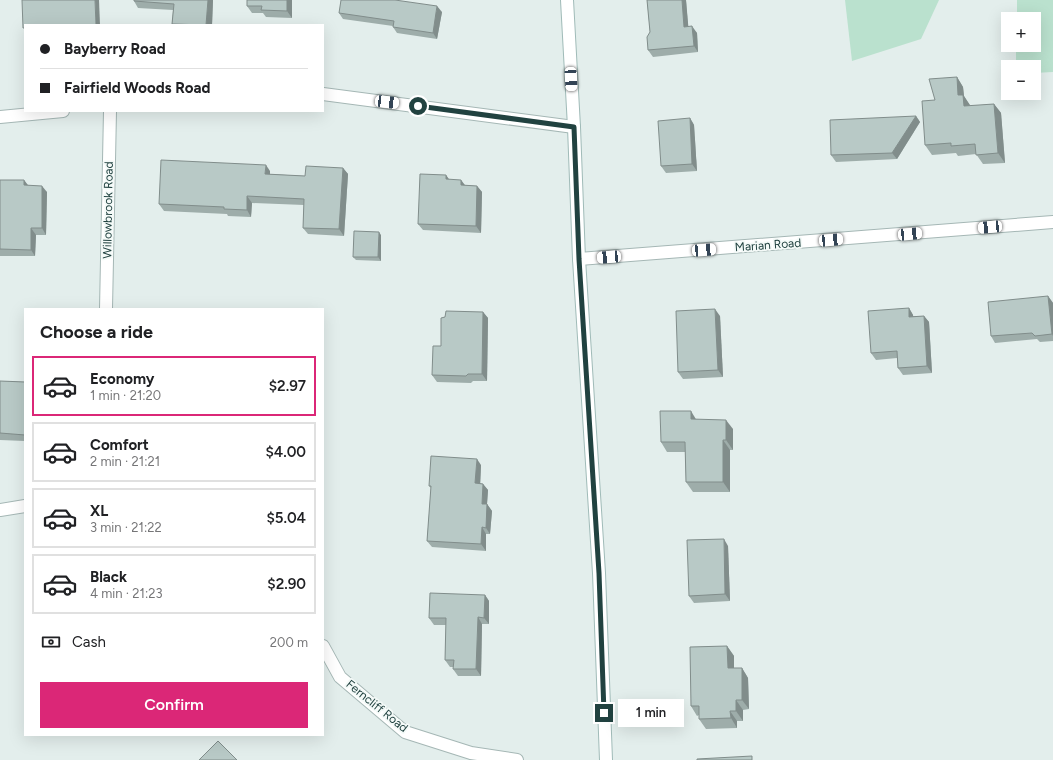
<!DOCTYPE html>
<html lang="en">
<head>
<meta charset="utf-8">
<style>
	:root { --surface:#fff; --page:#f2f2f2; --text:#202124; --muted:#757577; --line:#e0e0e0; --accent:#db2777 }
	body { margin:0; font-family:Figtree,sans-serif; background:var(--page); color:var(--text); height:100vh; display:flex; flex-direction:column; font-size:15px; white-space:nowrap }
	* { box-sizing:border-box; margin:0 }
	p { font-size:13px; color:var(--muted) }
	.icon { flex:none; width:22px; height:22px; fill:none; stroke:currentColor; stroke-width:2; stroke-linecap:round; stroke-linejoin:round }
	.map { position:relative; flex:1; overflow:hidden }
	.sheet { position:absolute; left:24px; top:308px; width:300px; height:428px; display:flex; flex-direction:column; background:var(--surface); border-radius:0px; box-shadow:0 4px 16px #0002 }
	.sheet>* { flex:none }
	.hud { position:absolute; left:24px; top:24px; width:300px; height:88px; border-radius:0px; box-shadow:0 4px 16px #0002; display:grid; align-content:center; height:88px; padding:0 16px; background:var(--surface) }
	.buttons { position:absolute; left:1001px; top:12px; display:grid; gap:8px }
	.buttons a { display:grid; place-items:center; width:40px; height:40px; border-radius:0px; background:var(--surface); box-shadow:0 4px 16px #0002; font-size:20px }
	.end { position:absolute; width:18px; height:18px; margin:-9px; border:5px solid #214240; background:#fff; box-shadow:0 0 0 2px #fff }
	.from { border-radius:50% }
	.bubble { position:absolute; height:28px; border-radius:0px; background:var(--surface); box-shadow:0 4px 16px #0002; font-size:13px; font-weight:600; line-height:28px; text-align:center }
	.car { position:absolute; width:12px; height:24px; margin:-12px -6px; border-radius:5px; box-shadow:0 0 3px 1px #0007; background:linear-gradient(#fff 24%,#345 0 40%,#fff 0 76%,#345 0 86%,#fff 0) }
	.hud b { display:flex; align-items:center; gap:14px; height:38px; font-size:15px }
	.hud b+b { border-top:1px solid var(--line) }
	.hud i { width:10px; height:10px; background:var(--text) }
	ul { padding:0; list-style:none }
	li { display:flex; align-items:center; gap:12px; height:60px; margin:0 8px 6px; padding:0 8px; border:2px solid var(--line); border-radius:0px }
	li div { flex:1 }
	li b { display:block; font-size:15px }
	li em { font-style:normal; font-weight:600 }
	li.active { border-color:var(--accent) }
	li>.icon { width:36px; height:36px; stroke-width:1.5 }
	h2 { padding:0 16px; font-size:18px; line-height:48px }
	.pay { display:flex; align-items:center; gap:10px; height:44px; padding:0 16px; font-size:15px }
	.pay p { margin-inline-start:auto }
	.cta { display:flex; gap:8px; margin-top:auto; padding:8px 16px }
	.cta a { flex:1; height:46px; border-radius:0px; background:var(--accent); color:#fff; font-size:16px; font-weight:600; line-height:46px; text-align:center }
	.map>svg:first-child { display:block }
</style>
</head>
<body>
<div class="map">
<svg width="1053" height="760" viewBox="0 0 1053 760">
	<rect width="100%" height="100%" fill="#e3eeec"/>
	<g fill="#bae1ce">
		<path d="M 845,0 L 939,0 L 921,39 L 852,61 Z"/>
		<path d="M 1017,0 L 1053,0 L 1053,72 L 1034,73 L 1034,67 L 1016,67 L 1016,45 L 1034,45 L 1034,19 L 1017,19 Z"/>
	</g>
	<g fill="none" stroke-linecap="round" stroke-linejoin="round">
		<defs>
			<g id="minor">
				<path d="M 323,94 L 574,127"/>
				<path d="M 0,117 L 63,111"/>
				<path d="M 579,259 L 1053,222"/>
				<path d="M 106,309 L 110,111"/>
				<path d="M 0,510 L 25,506"/>
				<path d="M 323,646 L 340,677 L 405,732 L 471,753 L 517,760"/>
			</g>
			<path id="secondary" d="M 567,0 L 574,127 L 579,259 L 599,573 L 606,760"/>
		</defs>
		<use href="#minor" stroke="#a5b7b5" stroke-width="14"/>
		<use href="#secondary" stroke="#a0bbb8" stroke-width="14"/>
		<use href="#minor" stroke="#fff" stroke-width="12"/>
		<use href="#secondary" stroke="#fff" stroke-width="12"/>
	</g>
	<g fill="#9eadaa">
		<path d="M 213,0 L 212,25 L 173,25 L 172,24 L 173,10 L 138,8 L 134,1 Z"/>
		<path d="M 292,0 L 292,18 L 266,17 L 263,13 L 252,13 L 247,6 Z"/>
		<path d="M 647,0 L 686,0 L 688,26 L 697,33 L 698,52 L 653,57 L 648,50 L 650,32 Z"/>
		<path d="M 442,12 L 437,39 L 397,33 L 393,27 L 393,26 L 343,19 L 339,13 Z"/>
		<path d="M 957,77 L 963,87 L 964,96 L 970,106 L 994,104 L 1001,113 L 1005,163 L 983,164 L 976,154 L 958,156 L 956,153 L 932,155 L 925,145 Z"/>
		<path d="M 916,116 L 920,122 L 897,159 L 836,162 L 831,155 Z"/>
		<path d="M 690,118 L 694,125 L 697,171 L 666,173 L 661,166 Z"/>
		<path d="M 343,168 L 348,174 L 344,236 L 308,234 L 303,228 L 304,205 L 252,203 L 251,217 L 228,216 L 227,214 L 164,211 L 159,204 L 270,171 L 270,174 L 305,176 Z"/>
		<path d="M 446,175 L 449,180 L 461,180 L 465,185 L 477,186 L 482,192 L 481,233 L 423,230 L 418,224 Z"/>
		<path d="M 0,180 L 24,180 L 28,185 L 47,192 L 46,235 L 36,235 L 35,256 L 0,256 Z"/>
		<path d="M 381,235 L 381,261 L 356,260 L 353,257 Z"/>
		<path d="M 1048,296 L 1053,303 L 1053,341 L 1040,342 L 1037,339 L 995,343 L 991,336 Z"/>
		<path d="M 909,308 L 913,315 L 913,316 L 924,316 L 929,322 L 932,373 L 903,375 L 898,368 L 897,358 L 876,360 L 871,353 Z"/>
		<path d="M 483,312 L 488,318 L 487,381 L 473,381 L 471,383 L 437,382 L 432,375 L 441,346 L 445,317 Z"/>
		<path d="M 720,316 L 723,377 L 683,379 L 678,372 Z"/>
		<path d="M 0,381 L 25,382 L 25,441 L 0,440 Z"/>
		<path d="M 696,419 L 733,429 L 733,450 L 730,450 L 730,492 L 693,492 L 686,482 L 685,452 L 667,452 L 661,442 Z"/>
		<path d="M 481,465 L 480,483 L 483,484 L 488,490 L 487,504 L 492,511 L 490,534 L 486,534 L 486,551 L 432,547 L 427,541 L 431,488 L 429,486 Z"/>
		<path d="M 728,546 L 730,601 L 694,603 L 689,596 Z"/>
		<path d="M 485,595 L 489,601 L 489,624 L 482,624 L 481,676 L 458,676 L 453,669 L 454,667 L 450,667 L 445,660 L 446,625 L 434,625 L 429,618 Z"/>
		<path d="M 727,646 L 734,656 L 734,668 L 742,668 L 748,678 L 749,709 L 743,710 L 743,721 L 737,721 L 737,728 L 706,729 L 699,719 L 699,715 L 697,716 L 691,706 Z"/>
	</g>
	<g fill="#818d8b">
		<path d="M 95,0 L 99,0 L 100,25 L 96,25 Z"/>
		<path d="M 208,0 L 213,0 L 212,25 L 206,25 Z"/>
		<path d="M 287,0 L 292,0 L 292,18 L 287,11 Z"/>
		<path d="M 682,0 L 686,0 L 689,34 L 684,27 Z"/>
		<path d="M 437,6 L 442,12 L 437,39 L 433,33 Z"/>
		<path d="M 692,26 L 697,33 L 698,52 L 694,46 Z"/>
		<path d="M 957,77 L 963,87 L 964,96 L 970,105 L 970,116 L 964,106 L 958,95 Z"/>
		<path d="M 994,104 L 1001,113 L 1005,163 L 998,153 Z"/>
		<path d="M 916,116 L 920,122 L 897,159 L 892,153 Z"/>
		<path d="M 690,118 L 694,125 L 697,171 L 692,164 Z"/>
		<path d="M 266,165 L 270,171 L 270,180 L 265,174 Z"/>
		<path d="M 343,168 L 348,174 L 344,236 L 339,229 Z"/>
		<path d="M 446,175 L 451,182 L 446,179 Z"/>
		<path d="M 24,180 L 29,187 L 24,185 Z"/>
		<path d="M 461,180 L 466,187 L 461,185 Z"/>
		<path d="M 42,186 L 47,192 L 46,235 L 42,228 Z"/>
		<path d="M 477,186 L 482,192 L 481,233 L 476,226 Z"/>
		<path d="M 247,196 L 252,203 L 251,217 L 247,210 Z"/>
		<path d="M 31,228 L 36,235 L 35,256 L 31,250 Z"/>
		<path d="M 379,232 L 381,235 L 381,261 L 378,257 Z"/>
		<path d="M 1048,296 L 1053,303 L 1053,336 L 1052,334 Z"/>
		<path d="M 909,308 L 913,315 L 914,323 L 909,317 Z"/>
		<path d="M 715,309 L 720,316 L 723,377 L 718,370 Z"/>
		<path d="M 483,312 L 488,318 L 487,381 L 482,374 Z"/>
		<path d="M 924,316 L 929,322 L 932,373 L 927,366 Z"/>
		<path d="M 691,411 L 697,421 L 691,419 Z"/>
		<path d="M 726,420 L 733,429 L 733,450 L 726,440 Z"/>
		<path d="M 723,440 L 730,450 L 730,492 L 723,482 Z"/>
		<path d="M 477,459 L 481,465 L 480,490 L 475,483 Z"/>
		<path d="M 483,484 L 488,490 L 487,504 L 492,511 L 490,534 L 486,528 L 482,504 Z"/>
		<path d="M 482,527 L 486,534 L 486,551 L 481,544 Z"/>
		<path d="M 724,539 L 728,546 L 730,601 L 725,594 Z"/>
		<path d="M 485,595 L 489,601 L 489,624 L 484,618 Z"/>
		<path d="M 478,617 L 482,624 L 481,676 L 476,669 Z"/>
		<path d="M 727,646 L 734,656 L 734,678 L 728,668 Z"/>
		<path d="M 742,668 L 748,678 L 749,709 L 742,700 Z"/>
		<path d="M 736,700 L 743,710 L 743,721 L 736,711 Z"/>
		<path d="M 730,711 L 737,721 L 737,728 L 731,718 Z"/>
	</g>
	<g fill="#b8c9c6" stroke="#818d8b">
		<path d="M 22,0 L 95,0 L 96,25 L 25,25 L 25,28 L 23,28 Z"/>
		<path d="M 134,0 L 208,0 L 206,25 L 172,24 L 174,4 L 134,1 Z"/>
		<path d="M 247,0 L 287,0 L 287,11 L 261,10 L 262,6 L 247,6 Z"/>
		<path d="M 341,0 L 395,0 L 437,6 L 433,33 L 393,27 L 394,21 L 339,13 Z"/>
		<path d="M 647,0 L 682,0 L 684,27 L 692,26 L 694,46 L 648,50 L 647,37 L 650,32 Z"/>
		<path d="M 957,77 L 958,95 L 963,95 L 964,106 L 994,104 L 998,153 L 976,155 L 975,144 L 951,146 L 951,143 L 925,145 L 922,101 L 935,100 L 929,79 Z"/>
		<path d="M 916,116 L 892,153 L 831,155 L 830,120 Z"/>
		<path d="M 690,118 L 692,164 L 661,166 L 658,121 Z"/>
		<path d="M 161,160 L 266,165 L 265,174 L 305,176 L 306,166 L 343,168 L 339,229 L 303,228 L 304,199 L 247,196 L 247,210 L 224,209 L 224,207 L 159,204 Z"/>
		<path d="M 420,174 L 446,175 L 446,179 L 461,180 L 461,185 L 477,186 L 476,226 L 418,224 Z"/>
		<path d="M 0,180 L 24,180 L 24,185 L 42,186 L 42,228 L 31,228 L 31,250 L 0,249 Z"/>
		<path d="M 354,231 L 379,232 L 378,257 L 353,257 Z"/>
		<path d="M 1048,296 L 1052,334 L 1035,336 L 1032,333 L 991,336 L 988,302 Z"/>
		<path d="M 909,308 L 909,317 L 924,316 L 927,366 L 898,368 L 897,351 L 871,353 L 868,311 Z"/>
		<path d="M 715,309 L 718,370 L 678,372 L 676,311 Z"/>
		<path d="M 446,311 L 483,312 L 482,374 L 468,374 L 466,376 L 432,375 L 433,346 L 441,346 L 441,318 L 445,317 Z"/>
		<path d="M 0,381 L 25,382 L 25,435 L 0,433 Z"/>
		<path d="M 660,411 L 691,411 L 691,419 L 726,420 L 726,440 L 723,440 L 723,482 L 686,482 L 685,442 L 661,442 Z"/>
		<path d="M 431,456 L 477,459 L 475,483 L 483,484 L 482,504 L 487,504 L 486,528 L 482,527 L 481,544 L 427,541 L 431,486 L 429,486 Z"/>
		<path d="M 724,539 L 725,594 L 689,596 L 687,540 Z"/>
		<path d="M 430,593 L 485,595 L 484,618 L 478,617 L 476,669 L 453,669 L 454,660 L 445,660 L 446,618 L 429,618 Z"/>
		<path d="M 727,646 L 728,668 L 742,668 L 742,700 L 736,700 L 736,711 L 730,711 L 731,718 L 699,719 L 699,706 L 691,706 L 690,647 Z"/>
		<path d="M 218,741 L 237,760 L 199,760 Z"/>
		<path d="M 752,756 L 752,760 L 697,760 L 697,759 Z"/>
	</g>
	<g fill="none" stroke-linecap="round" stroke-linejoin="round">
		<path stroke="#214240" stroke-width="5" d="M 418,106 L 574,127 L 579,259 L 599,573 L 604,713"/>
	</g>
	<g text-anchor="middle" dominant-baseline="central" stroke-width="3.5" stroke-linejoin="round" paint-order="stroke">
		<g font-size="12" fill="#214240" stroke="#f4faf8">
			<text transform="translate(108 210) rotate(-89)">Willowbrook Road</text>
			<text transform="translate(768 245) rotate(-4)">Marian Road</text>
			<text transform="translate(377 706) rotate(39)">Ferncliff Road</text>
		</g>
	</g>
</svg>
<div class="buttons">
<a>+</a>
<a>−</a>
</div>
<i class="end from" style="left:418px;top:106px"></i>
<i class="end" style="left:604px;top:713px"></i>
<div class="bubble" style="left:618px;top:699px;width:66px">1 min</div>
<i class="car" style="left:571px;top:79px;rotate:177deg"></i>
<i class="car" style="left:387px;top:102px;rotate:97deg"></i>
<i class="car" style="left:990px;top:227px;rotate:265deg"></i>
<i class="car" style="left:910px;top:234px;rotate:85deg"></i>
<i class="car" style="left:831px;top:240px;rotate:85deg"></i>
<i class="car" style="left:704px;top:250px;rotate:86deg"></i>
<i class="car" style="left:609px;top:257px;rotate:266deg"></i>
<div class="hud">
<b><i class="from"></i>Bayberry Road</b>
<b><i></i>Fairfield Woods Road</b>
</div>
<section class="sheet">
<h2>Choose a ride</h2>
<ul>
<li class="active"><svg class="icon" aria-label="car" viewBox="0 0 24 24"><path d="M5 17H2v-5l4-1 3-4h7l3 4 3 1v5h-3M9 17h6M6 11h13"/><circle cx="7" cy="17" r="2"/><circle cx="17" cy="17" r="2"/></svg><div><b>Economy</b><p>1 min · 21:20</p></div><em>$2.97</em></li>
<li><svg class="icon" aria-label="car" viewBox="0 0 24 24"><path d="M5 17H2v-5l4-1 3-4h7l3 4 3 1v5h-3M9 17h6M6 11h13"/><circle cx="7" cy="17" r="2"/><circle cx="17" cy="17" r="2"/></svg><div><b>Comfort</b><p>2 min · 21:21</p></div><em>$4.00</em></li>
<li><svg class="icon" aria-label="car" viewBox="0 0 24 24"><path d="M5 17H2v-5l4-1 3-4h7l3 4 3 1v5h-3M9 17h6M6 11h13"/><circle cx="7" cy="17" r="2"/><circle cx="17" cy="17" r="2"/></svg><div><b>XL</b><p>3 min · 21:22</p></div><em>$5.04</em></li>
<li><svg class="icon" aria-label="car" viewBox="0 0 24 24"><path d="M5 17H2v-5l4-1 3-4h7l3 4 3 1v5h-3M9 17h6M6 11h13"/><circle cx="7" cy="17" r="2"/><circle cx="17" cy="17" r="2"/></svg><div><b>Black</b><p>4 min · 21:23</p></div><em>$2.90</em></li>
</ul>
<div class="pay"><svg class="icon" aria-label="cash" viewBox="0 0 24 24"><path d="M3 7h18v10H3z"/><circle cx="12" cy="12" r="2"/></svg>Cash<p>200 m</p></div>
<div class="cta"><a>Confirm</a></div>
</section>
</div>
</body>
</html>
